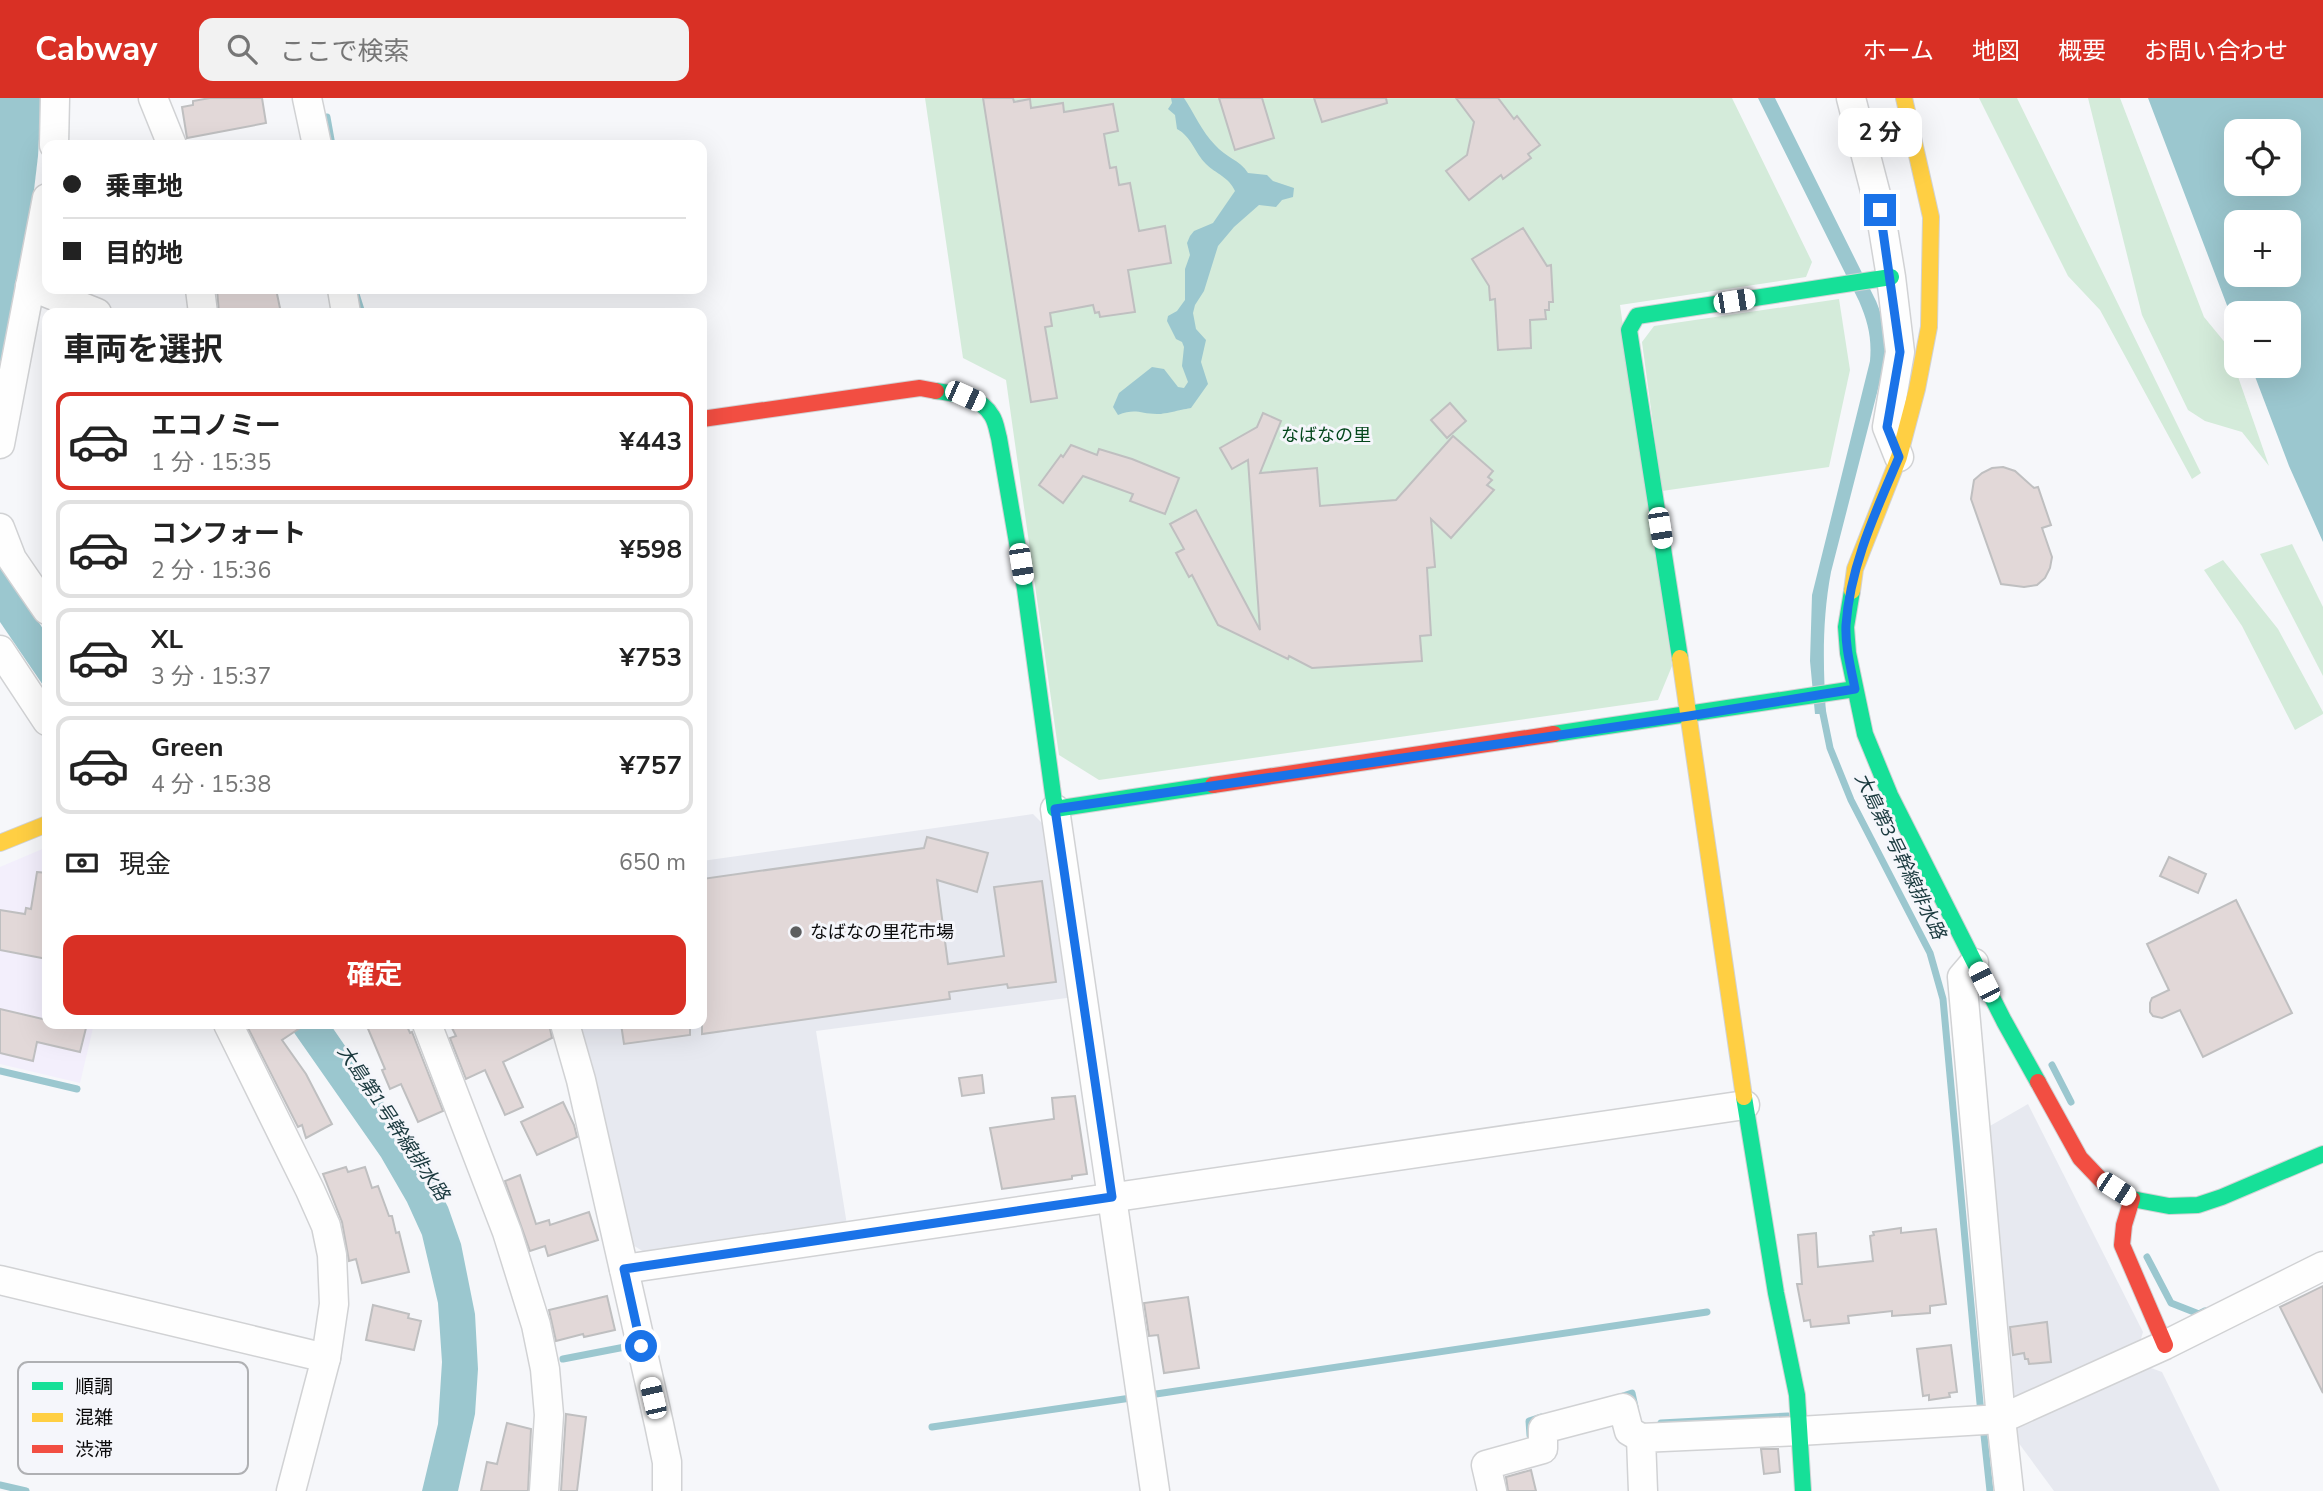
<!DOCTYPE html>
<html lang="ja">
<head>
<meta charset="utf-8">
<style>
	:root { --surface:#fff; --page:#f2f2f2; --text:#222; --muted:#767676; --line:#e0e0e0; --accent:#d93025 }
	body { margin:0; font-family:"Nunito Sans","Noto Sans JP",sans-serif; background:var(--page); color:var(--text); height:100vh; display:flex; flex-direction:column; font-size:26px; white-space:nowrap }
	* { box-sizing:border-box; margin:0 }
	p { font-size:23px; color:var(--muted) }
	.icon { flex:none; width:38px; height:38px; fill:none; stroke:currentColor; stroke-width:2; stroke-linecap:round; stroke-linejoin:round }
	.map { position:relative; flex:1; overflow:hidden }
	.drawer { position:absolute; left:42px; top:210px; width:665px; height:721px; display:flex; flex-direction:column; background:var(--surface); border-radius:14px; box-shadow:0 7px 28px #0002 }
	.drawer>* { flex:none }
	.banner { position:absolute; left:42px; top:42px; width:665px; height:154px; border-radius:14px; box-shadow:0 7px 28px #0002; display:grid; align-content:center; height:154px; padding:0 21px; background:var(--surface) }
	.fabs { position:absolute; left:2224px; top:21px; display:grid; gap:14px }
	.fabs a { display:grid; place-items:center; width:77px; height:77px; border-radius:14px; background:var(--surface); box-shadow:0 7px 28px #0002; font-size:35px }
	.end { position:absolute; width:32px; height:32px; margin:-16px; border:9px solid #1a73e8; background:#fff; box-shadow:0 0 0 4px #fff }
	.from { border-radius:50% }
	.bubble { position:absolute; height:49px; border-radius:14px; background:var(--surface); box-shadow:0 7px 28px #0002; font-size:23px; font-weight:700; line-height:49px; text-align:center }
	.car { position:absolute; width:21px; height:42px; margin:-21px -10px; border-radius:9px; box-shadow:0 0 5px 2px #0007; background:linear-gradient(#fff 24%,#345 0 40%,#fff 0 76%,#345 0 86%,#fff 0) }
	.banner b { display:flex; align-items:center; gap:24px; height:66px; font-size:26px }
	.banner b+b { border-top:2px solid var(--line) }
	.banner i { width:18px; height:18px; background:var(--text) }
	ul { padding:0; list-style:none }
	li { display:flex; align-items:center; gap:21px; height:98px; margin:0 14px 10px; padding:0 7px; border:4px solid var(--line); border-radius:14px }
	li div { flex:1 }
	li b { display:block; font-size:26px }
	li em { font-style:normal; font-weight:700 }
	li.on { border-color:var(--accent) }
	li>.icon { width:63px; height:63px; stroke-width:1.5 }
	h2 { padding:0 21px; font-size:32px; line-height:84px }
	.pay { display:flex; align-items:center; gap:18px; height:77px; padding:0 21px; font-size:26px }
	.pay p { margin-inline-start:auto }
	.button { display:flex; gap:14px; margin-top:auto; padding:14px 21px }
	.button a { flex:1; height:80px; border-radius:14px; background:var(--accent); color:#fff; font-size:28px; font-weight:700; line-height:80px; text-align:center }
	header { display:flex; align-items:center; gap:42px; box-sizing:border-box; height:98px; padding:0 35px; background:var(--accent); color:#fff }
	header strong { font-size:33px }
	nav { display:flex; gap:38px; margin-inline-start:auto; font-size:24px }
	.search { width:490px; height:63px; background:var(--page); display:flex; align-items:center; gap:18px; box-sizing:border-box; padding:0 24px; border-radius:14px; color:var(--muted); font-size:26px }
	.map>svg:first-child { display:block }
</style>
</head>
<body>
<header>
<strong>Cabway</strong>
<div class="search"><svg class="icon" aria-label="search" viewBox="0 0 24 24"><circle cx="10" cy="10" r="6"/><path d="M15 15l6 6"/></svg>ここで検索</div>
<nav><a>ホーム</a><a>地図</a><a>概要</a><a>お問い合わせ</a></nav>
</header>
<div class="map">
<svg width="2323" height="1393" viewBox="0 0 2323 1393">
	<rect width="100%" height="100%" fill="#f6f7fa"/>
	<g fill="#e7e9f0">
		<path d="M 1033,716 L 1050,733 L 1074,899 L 816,933 L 847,1127 L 649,1157 L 631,1146 L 576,926 L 702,926 L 702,763 Z"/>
		<path d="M 2028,1006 L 2143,1234 L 2140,1244 L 2016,1304 L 2008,1296 L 1983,1032 Z"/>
		<path d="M 2140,1266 L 2162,1274 L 2220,1393 L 2054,1393 L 2012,1336 L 2015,1330 Z"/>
	</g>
	<path fill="#f3effc" d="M 47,749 L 47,926 L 94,926 L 80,985 L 0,966 L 0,769 Z"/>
	<g fill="#d4ebda">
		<path d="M 925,0 L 1732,0 L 1812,164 L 1806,179 L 1620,207 L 1672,568 L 1658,602 L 1099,682 L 1059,657 L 1006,282 L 963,260 Z"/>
		<path d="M 1979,0 L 2017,0 L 2201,375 L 2192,381 L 2100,212 L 2068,178 Z"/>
		<path d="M 2088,0 L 2120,0 L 2204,219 L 2227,247 L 2269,368 L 2242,334 L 2205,323 L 2188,312 L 2142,217 Z"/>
		<path d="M 1839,201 L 1850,272 L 1829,369 L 1662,393 L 1642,244 L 1654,228 Z"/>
		<path d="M 2292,446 L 2323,509 L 2323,578 L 2260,456 Z"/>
		<path d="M 2223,462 L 2278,531 L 2323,614 L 2323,616 L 2295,632 L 2242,528 L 2204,472 Z"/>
	</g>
	<g fill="#9bc7cf" fill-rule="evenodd">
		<path d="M 0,0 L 40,0 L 41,7 L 38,58 L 32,109 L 0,270 Z"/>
		<path d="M 1171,0 L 1184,0 C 1194,15 1202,34 1215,47 C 1225,59 1240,62 1248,75 L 1267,77 L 1273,83 L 1294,90 L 1293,99 L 1282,102 L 1276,109 L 1259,107 L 1234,129 L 1218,148 L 1204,193 L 1195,207 L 1193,215 L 1196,231 L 1206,242 L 1201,264 L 1208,286 L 1191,310 C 1184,311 1161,317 1157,316 C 1140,316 1136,310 1118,317 L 1113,309 L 1119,295 L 1152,269 L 1164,271 L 1178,289 L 1184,290 L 1188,284 L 1182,268 L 1184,249 L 1182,244 L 1176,241 L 1167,223 L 1168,218 L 1177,213 L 1185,202 L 1185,171 L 1190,157 L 1187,145 L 1190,138 L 1194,133 L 1213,125 L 1235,93 C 1229,79 1216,76 1206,66 C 1195,55 1191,38 1177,31 L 1175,17 L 1168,11 L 1172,5 Z"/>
		<path d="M 1758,0 L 1775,0 L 1876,203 C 1884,222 1887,240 1886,260 L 1831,474 C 1822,522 1823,568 1826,616 L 1815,616 L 1810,563 L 1812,497 L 1870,263 C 1872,240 1868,224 1859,203 Z"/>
		<path d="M 2148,0 L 2323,0 L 2323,444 L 2289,368 L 2251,268 L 2289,268 L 2289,215 L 2236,215 L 2236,231 ZM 2289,33 L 2289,86 L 2236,86 L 2236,33 ZM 2236,124 L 2289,124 L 2289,177 L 2236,177 Z"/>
		<path d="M 0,465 L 47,537 L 47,593 L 0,524 Z"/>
		<path d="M 288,926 L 330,926 L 424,1063 L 448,1109 L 461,1146 L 475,1216 L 478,1271 L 475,1316 L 458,1393 L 422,1393 L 438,1326 L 442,1264 L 438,1205 L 422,1137 L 407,1104 L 381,1059 Z"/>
	</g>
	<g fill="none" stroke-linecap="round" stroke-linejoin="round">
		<g stroke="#9bc7cf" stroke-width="7">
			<path d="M 327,19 L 332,47"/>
			<path d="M 356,196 L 362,215"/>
			<path d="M 1821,606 L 1830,650 L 1851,702 L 1930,855 L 1943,901 L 1981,1316"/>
			<path d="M 2052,967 L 2071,1004"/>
			<path d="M 0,973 L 77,991"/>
			<path d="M 2147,1159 L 2171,1205 L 2199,1216 L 2205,1213"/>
			<path d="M 563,1261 L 630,1248"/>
			<path d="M 1156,1296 L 1707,1214"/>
			<path d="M 1620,1299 L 1632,1295 L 1635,1309"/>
			<path d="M 1661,1325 L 1788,1318"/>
			<path d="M 1983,1328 L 1990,1393"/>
			<path d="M 932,1329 L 1131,1300"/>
			<path d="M 1530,1337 L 1529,1323 L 1541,1319"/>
			<path d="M 0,1387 L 26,1393"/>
		</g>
	</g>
	<g fill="#e2d8d8" stroke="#bfbfc0" stroke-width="2">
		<path d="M 210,0 L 262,0 L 266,25 L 187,40 L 182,9 L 193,7 L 193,3 Z"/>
		<path d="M 983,0 L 1013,0 L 1014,4 L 1030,1 L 1031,10 L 1063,5 L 1064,14 L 1113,6 L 1118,33 L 1104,36 L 1110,70 L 1116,69 L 1119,87 L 1130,85 L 1139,133 L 1165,128 L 1171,165 L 1128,172 L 1135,214 L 1100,219 L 1099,214 L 1095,215 L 1093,207 L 1050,215 L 1052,228 L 1045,229 L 1057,300 L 1031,304 Z"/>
		<path d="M 1219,0 L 1262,0 L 1274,40 L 1235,52 Z"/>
		<path d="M 1314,0 L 1386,0 L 1387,5 L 1322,24 Z"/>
		<path d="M 1456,0 L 1498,0 L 1514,21 L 1517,18 L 1540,47 L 1528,56 L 1531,60 L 1503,81 L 1501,77 L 1469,102 L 1446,73 L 1467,57 L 1474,24 Z"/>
		<path d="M 1523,130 L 1547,168 L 1551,167 L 1553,204 L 1549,204 L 1549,212 L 1545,212 L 1546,221 L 1530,222 L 1531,250 L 1498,252 L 1495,201 L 1490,202 L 1489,188 L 1472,161 Z"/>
		<path d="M 217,191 L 276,191 L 281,215 L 219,215 Z"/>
		<path d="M 1450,305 L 1466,323 L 1447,340 L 1431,322 Z"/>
		<path d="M 1263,315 L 1281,323 L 1260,375 L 1317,370 L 1320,408 L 1396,402 L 1453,338 L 1493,373 L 1488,379 L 1492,382 L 1487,387 L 1494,392 L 1451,440 L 1431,421 L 1435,469 L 1427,470 L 1431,537 L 1420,538 L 1422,563 L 1312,570 L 1289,558 L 1288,561 L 1218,527 L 1192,477 L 1189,479 L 1176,455 L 1184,451 L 1170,426 L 1196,412 L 1260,532 L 1248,362 L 1232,371 L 1220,350 L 1257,329 Z"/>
		<path d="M 1071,347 L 1097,357 L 1099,351 L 1132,361 L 1179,380 L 1165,416 L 1130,403 L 1133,396 L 1083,378 L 1063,405 L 1039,387 L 1061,357 L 1063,359 Z"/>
		<path d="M 2003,369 L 2015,373 L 2034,390 L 2038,389 L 2051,427 L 2042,430 L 2052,459 L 2050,470 L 2045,480 L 2037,487 L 2024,489 L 2001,486 L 1971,401 L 1974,382 L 1982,375 L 1992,370 Z"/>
		<path d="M 927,739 L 988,755 L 977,794 L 937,782 L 948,866 L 1004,858 L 994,789 L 1042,783 L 1056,884 L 1008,890 L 1007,886 L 949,894 L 950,901 L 702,936 L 702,781 L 924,750 Z"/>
		<path d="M 2169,759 L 2206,776 L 2198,795 L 2160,778 Z"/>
		<path d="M 37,774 L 47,775 L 47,861 L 0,852 L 0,812 L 25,816 L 26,810 L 31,811 Z"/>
		<path d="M 2236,802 L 2292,915 L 2203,959 L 2180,912 L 2162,920 L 2153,918 L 2150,914 L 2150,905 L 2152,900 L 2169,892 L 2147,846 Z"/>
		<path d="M 0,911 L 47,922 L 47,926 L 87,926 L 80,954 L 37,944 L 33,963 L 0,955 Z"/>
		<path d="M 246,926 L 306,926 L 282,942 L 306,976 L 332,1026 L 306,1040 L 302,1027 L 298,1029 Z"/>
		<path d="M 366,926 L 406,926 L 410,935 L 412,934 L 414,939 L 443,1013 L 418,1024 L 401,986 L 390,991 L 382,972 L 385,971 Z"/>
		<path d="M 450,926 L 549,926 L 552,940 L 503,964 L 523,1009 L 505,1017 L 485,972 L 466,981 L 450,940 L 456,938 Z"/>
		<path d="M 621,926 L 690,926 L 690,937 L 624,946 Z"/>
		<path d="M 982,977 L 984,995 L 962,998 L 959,980 Z"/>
		<path d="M 1075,998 L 1087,1076 L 1072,1078 L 1072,1081 L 1002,1091 L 990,1030 L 1054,1021 L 1052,1000 Z"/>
		<path d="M 563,1004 L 574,1027 L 577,1039 L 537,1057 L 521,1024 Z"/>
		<path d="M 346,1069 L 348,1074 L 365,1069 L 372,1090 L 378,1088 L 389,1118 L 392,1118 L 396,1135 L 399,1134 L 409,1174 L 362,1185 L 356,1161 L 349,1163 L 342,1124 L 323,1076 Z"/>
		<path d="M 520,1077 L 536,1126 L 549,1122 L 550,1127 L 589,1114 L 598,1142 L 548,1158 L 545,1148 L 530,1153 L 505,1083 Z"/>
		<path d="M 1901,1130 L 1901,1135 L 1936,1131 L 1946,1206 L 1930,1208 L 1930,1215 L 1892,1218 L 1892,1213 L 1848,1218 L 1849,1225 L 1811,1229 L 1810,1222 L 1804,1223 L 1797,1186 L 1802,1186 L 1798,1137 L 1816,1135 L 1818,1169 L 1873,1163 L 1870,1138 L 1874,1137 L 1873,1134 Z"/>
		<path d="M 2323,1188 L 2323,1295 L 2280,1209 Z"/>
		<path d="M 607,1198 L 615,1232 L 584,1239 L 583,1236 L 556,1243 L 549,1212 Z"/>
		<path d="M 1188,1199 L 1199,1270 L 1164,1275 L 1158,1237 L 1149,1238 L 1144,1205 Z"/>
		<path d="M 373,1207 L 409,1216 L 408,1220 L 421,1223 L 414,1252 L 366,1242 Z"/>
		<path d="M 2047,1224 L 2051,1264 L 2029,1266 L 2028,1261 L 2025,1261 L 2024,1255 L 2013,1257 L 2010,1229 Z"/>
		<path d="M 1951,1247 L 1957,1294 L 1949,1295 L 1950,1299 L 1929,1302 L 1929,1297 L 1923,1298 L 1917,1251 Z"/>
		<path d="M 566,1316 L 586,1319 L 577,1393 L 561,1393 Z"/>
		<path d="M 507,1325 L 531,1331 L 528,1393 L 481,1393 L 487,1364 L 497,1366 Z"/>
		<path d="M 1761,1351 L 1778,1351 L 1780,1374 L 1764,1376 Z"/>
		<path d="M 1531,1372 L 1536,1393 L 1508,1393 L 1506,1379 Z"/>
	</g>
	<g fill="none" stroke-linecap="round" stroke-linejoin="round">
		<defs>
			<g id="street">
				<path d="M 153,0 L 172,47"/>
				<path d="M 307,0 L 317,47"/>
				<path d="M 1851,0 L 1880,112 L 1891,179 L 1900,254 L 1887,329 L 1899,359"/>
				<path d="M 54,47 L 55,0"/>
				<path d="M 30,188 L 97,215"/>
				<path d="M 200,191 L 203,215"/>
				<path d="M 342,191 L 346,215"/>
				<path d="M 0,346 L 47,100"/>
				<path d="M 0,430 L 12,461 L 47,512"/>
				<path d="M 0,552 L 47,623"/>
				<path d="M 1055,711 L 1155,1393"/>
				<path d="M 1974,865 L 1962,879 L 2001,1321 L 2009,1393"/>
				<path d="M 228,926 L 310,1092 L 326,1128 L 332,1157 L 334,1206 L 326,1260 L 291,1393"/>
				<path d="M 427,926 L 507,1134 L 536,1227 L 545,1271 L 549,1317 L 544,1393"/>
				<path d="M 565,926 L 581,982 L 659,1326 L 667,1364 L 667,1393"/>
				<path d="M 624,1171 L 1745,1007"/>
				<path d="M 0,1182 L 326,1260"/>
				<path d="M 1492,1393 L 1486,1367 L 1543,1351 L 1543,1331 L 1623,1310 L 1629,1333 L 1641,1340"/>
				<path d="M 1643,1393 L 1641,1340 L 1799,1333 L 2001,1321 L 2165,1247 L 2323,1168"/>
			</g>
			<g id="fast">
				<path d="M 936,293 C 956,296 981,298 992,318 C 996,324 997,333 999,340 L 1025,491 L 1055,711 L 1213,687"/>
				<path d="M 1852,493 L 1846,529 L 1848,555 L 1865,636 L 1890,697 L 2004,923 L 2038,984"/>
				<path d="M 1680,560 L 1629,232 L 1637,218 L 1891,179"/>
				<path d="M 1554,636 L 1855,591"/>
				<path d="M 1744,999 L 1776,1195 L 1797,1297 L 1803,1393"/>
				<path d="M 2132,1101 L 2169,1108 L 2198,1107 L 2222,1099 L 2323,1056"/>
			</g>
			<g id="slow">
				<path d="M 1852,493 L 1855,471 L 1899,359 L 1917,291 L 1929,229 L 1931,119 L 1904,0"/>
				<path d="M 1680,560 L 1744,999"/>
				<path d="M 0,745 L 47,726"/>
			</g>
			<g id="jam">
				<path d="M 702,321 L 920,290 L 936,293"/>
				<path d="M 1213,687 L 1554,636"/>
				<path d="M 2038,984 L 2080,1060 L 2101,1082 L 2132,1101 L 2124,1127 L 2122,1147 L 2165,1247"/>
			</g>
		</defs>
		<use href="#street" stroke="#d1d2d4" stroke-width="31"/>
		<use href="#fast" stroke="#d1d2d4" stroke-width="18"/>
		<use href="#slow" stroke="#d1d2d4" stroke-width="18"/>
		<use href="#jam" stroke="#d1d2d4" stroke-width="18"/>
		<use href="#street" stroke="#fefefe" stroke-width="28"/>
		<use href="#fast" stroke="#16e098" stroke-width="16"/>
		<use href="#slow" stroke="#ffcf43" stroke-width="16"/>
		<use href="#jam" stroke="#f24e42" stroke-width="16"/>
	</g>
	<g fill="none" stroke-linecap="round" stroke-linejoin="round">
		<path stroke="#1a73e8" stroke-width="9" d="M 641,1248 L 624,1171 L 1112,1099 L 1055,711 L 1689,618 L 1855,591 C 1851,570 1845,549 1846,527 C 1850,468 1876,413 1899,359 L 1887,329 L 1900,254 L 1880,112"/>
	</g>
	<circle fill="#5d5e5f" stroke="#f5f6fb" stroke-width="2.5" cx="796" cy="834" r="7"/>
	<g text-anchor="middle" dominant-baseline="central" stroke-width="6" stroke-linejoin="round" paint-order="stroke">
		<g font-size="18" fill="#04471c" stroke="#f5f6fb">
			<text x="1326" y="337">なばなの里</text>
		</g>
		<g font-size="18" fill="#0b0b0c" stroke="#f5f6fb" text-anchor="start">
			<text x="810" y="834">なばなの里花市場</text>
		</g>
		<g font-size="19" font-style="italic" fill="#19383d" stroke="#f5f6fb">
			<text transform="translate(1900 758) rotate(64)">大島第3号幹線排水路</text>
			<text transform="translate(393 1025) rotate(56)">大島第1号幹線排水路</text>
		</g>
	</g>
	<rect x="18" y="1264" width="230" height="112" rx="10" fill="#f5f6fb" stroke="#afb0b3" stroke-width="2"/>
	<rect x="32" y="1284" width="31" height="8" fill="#16e098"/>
	<rect x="32" y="1315" width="31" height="9" fill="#ffcf43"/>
	<rect x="32" y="1347" width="31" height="8" fill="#f24e42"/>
	<g font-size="19" fill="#0b0b0c">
		<text x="75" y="1295">順調</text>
		<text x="75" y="1326">混雑</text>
		<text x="75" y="1358">渋滞</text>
	</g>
</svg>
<div class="fabs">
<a><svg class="icon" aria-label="locate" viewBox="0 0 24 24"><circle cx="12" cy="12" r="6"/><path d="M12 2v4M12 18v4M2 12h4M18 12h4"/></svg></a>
<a>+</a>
<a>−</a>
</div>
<i class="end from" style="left:641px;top:1248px"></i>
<i class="end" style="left:1880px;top:112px"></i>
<div class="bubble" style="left:1838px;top:10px;width:84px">2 分</div>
<i class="car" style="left:1734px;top:203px;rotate:81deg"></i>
<i class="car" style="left:965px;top:298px;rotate:114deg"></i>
<i class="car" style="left:1660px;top:430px;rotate:171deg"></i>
<i class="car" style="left:1021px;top:466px;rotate:171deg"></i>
<i class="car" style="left:1984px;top:884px;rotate:333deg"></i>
<i class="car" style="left:2116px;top:1091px;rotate:123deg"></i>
<i class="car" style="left:653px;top:1300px;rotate:347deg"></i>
<div class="banner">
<b><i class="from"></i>乗車地</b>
<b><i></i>目的地</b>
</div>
<section class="drawer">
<h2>車両を選択</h2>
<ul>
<li class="on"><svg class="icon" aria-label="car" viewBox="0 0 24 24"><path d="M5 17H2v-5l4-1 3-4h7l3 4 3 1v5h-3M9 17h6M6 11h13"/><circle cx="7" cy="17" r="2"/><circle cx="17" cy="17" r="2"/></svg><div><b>エコノミー</b><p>1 分 · 15:35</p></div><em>¥443</em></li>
<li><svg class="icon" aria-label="car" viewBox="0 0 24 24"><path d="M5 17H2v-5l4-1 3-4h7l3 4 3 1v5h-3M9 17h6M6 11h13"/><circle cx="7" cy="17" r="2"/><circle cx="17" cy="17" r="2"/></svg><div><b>コンフォート</b><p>2 分 · 15:36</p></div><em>¥598</em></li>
<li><svg class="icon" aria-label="car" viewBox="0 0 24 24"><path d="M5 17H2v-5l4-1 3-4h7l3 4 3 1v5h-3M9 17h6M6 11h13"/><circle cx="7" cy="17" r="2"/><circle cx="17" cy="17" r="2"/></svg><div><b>XL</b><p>3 分 · 15:37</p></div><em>¥753</em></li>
<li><svg class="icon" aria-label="car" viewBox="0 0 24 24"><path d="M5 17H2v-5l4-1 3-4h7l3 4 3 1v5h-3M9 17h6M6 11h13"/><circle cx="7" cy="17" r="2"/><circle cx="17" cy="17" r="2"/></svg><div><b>Green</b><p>4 分 · 15:38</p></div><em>¥757</em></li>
</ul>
<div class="pay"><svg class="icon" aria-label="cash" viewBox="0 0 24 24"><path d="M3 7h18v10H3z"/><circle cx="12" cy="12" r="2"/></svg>現金<p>650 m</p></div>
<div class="button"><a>確定</a></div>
</section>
</div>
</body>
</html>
